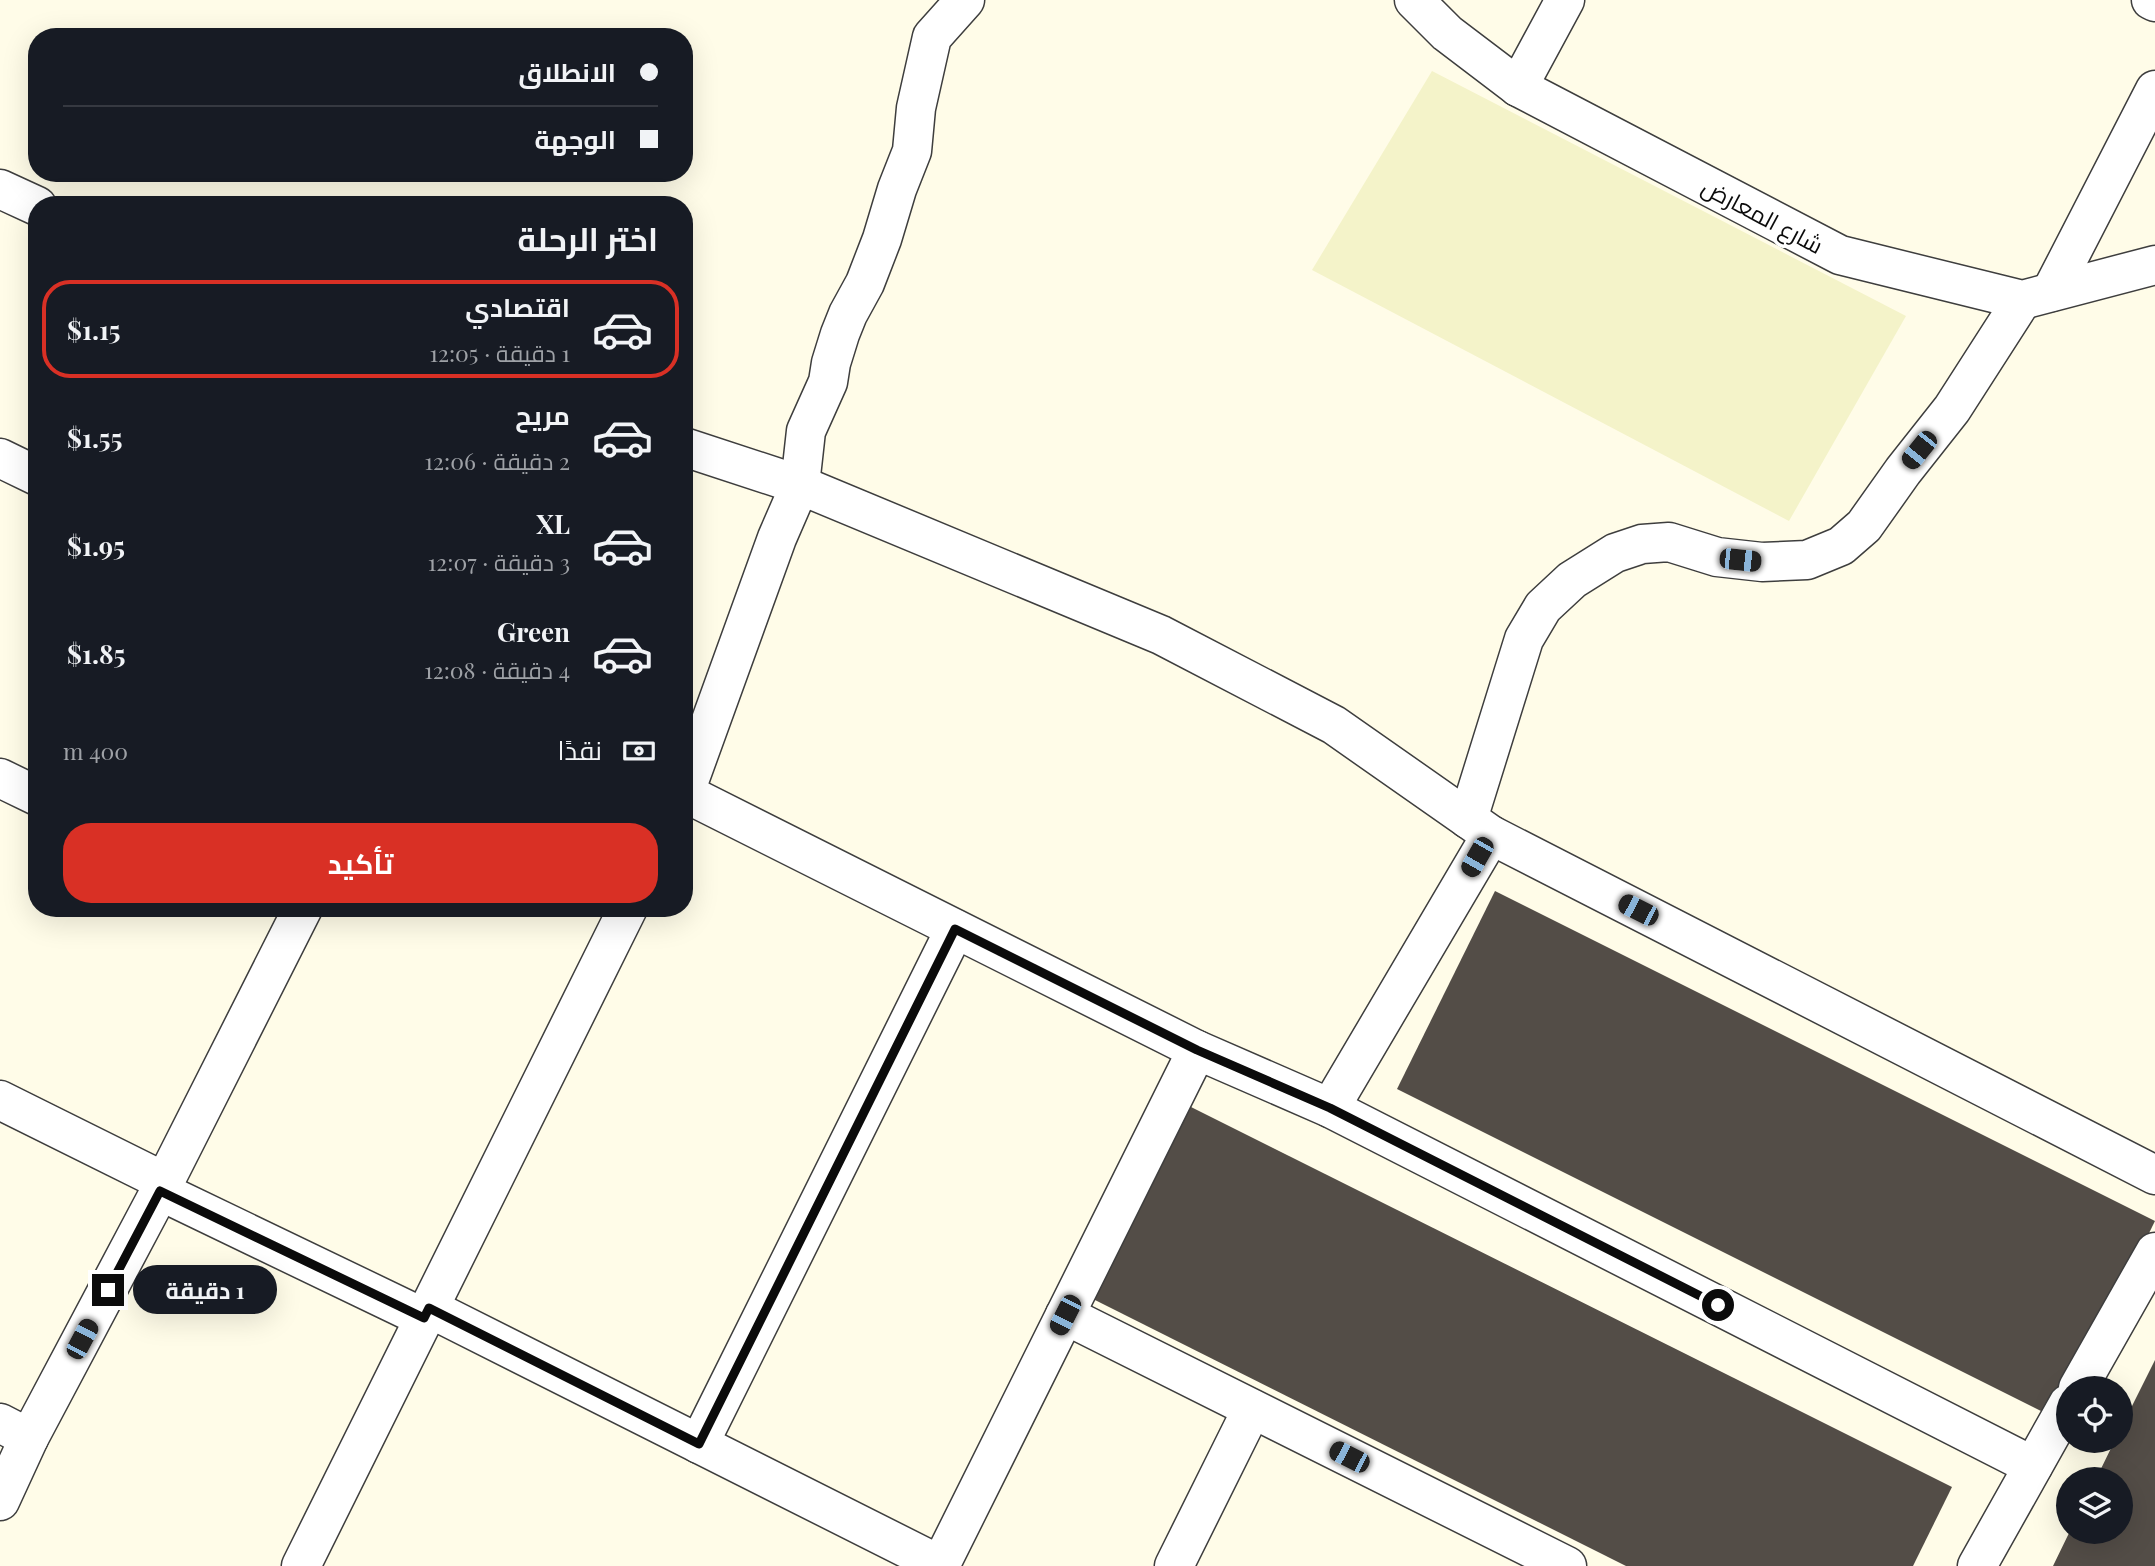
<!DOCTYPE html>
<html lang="ar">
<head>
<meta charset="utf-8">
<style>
	:root { --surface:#171b24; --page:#242831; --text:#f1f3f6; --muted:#9ea1a6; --line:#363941; --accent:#d93025 }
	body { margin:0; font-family:"Playfair Display",Cairo,serif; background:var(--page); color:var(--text); direction:rtl; height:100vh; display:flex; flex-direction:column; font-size:26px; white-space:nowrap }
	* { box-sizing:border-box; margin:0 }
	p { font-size:23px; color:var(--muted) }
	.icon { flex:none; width:38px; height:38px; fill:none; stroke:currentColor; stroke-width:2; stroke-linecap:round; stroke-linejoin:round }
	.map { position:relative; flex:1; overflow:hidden; direction:ltr }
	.sheet { position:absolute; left:28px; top:196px; width:665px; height:721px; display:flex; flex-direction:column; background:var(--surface); border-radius:28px; box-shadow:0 7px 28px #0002; direction:rtl }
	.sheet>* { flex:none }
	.banner { position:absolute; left:28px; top:28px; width:665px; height:154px; border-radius:28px; box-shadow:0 7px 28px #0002; direction:rtl; display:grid; align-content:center; height:154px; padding:0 35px; background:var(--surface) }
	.buttons { position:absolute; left:2056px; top:1376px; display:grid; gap:14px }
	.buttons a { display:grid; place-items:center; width:77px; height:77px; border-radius:50%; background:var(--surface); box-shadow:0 7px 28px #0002; font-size:35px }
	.end { position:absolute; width:32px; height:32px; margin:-16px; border:9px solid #0b0b0b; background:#fff; box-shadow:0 0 0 4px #fff }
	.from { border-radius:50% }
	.bubble { position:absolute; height:49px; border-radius:24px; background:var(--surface); box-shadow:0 7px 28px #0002; font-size:23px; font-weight:700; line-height:49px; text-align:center; direction:rtl }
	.car { position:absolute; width:21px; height:42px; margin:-21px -10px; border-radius:9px; box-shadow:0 0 5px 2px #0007; background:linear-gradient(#222 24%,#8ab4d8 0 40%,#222 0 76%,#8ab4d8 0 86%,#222 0) }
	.banner b { display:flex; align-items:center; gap:24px; height:66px; font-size:26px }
	.banner b+b { border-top:2px solid var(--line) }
	.banner i { width:18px; height:18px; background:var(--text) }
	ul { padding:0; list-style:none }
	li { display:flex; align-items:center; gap:21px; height:98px; margin:0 14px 10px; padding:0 21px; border:4px solid transparent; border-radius:28px }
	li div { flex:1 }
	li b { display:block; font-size:26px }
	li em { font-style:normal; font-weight:700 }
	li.current { border-color:var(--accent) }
	li>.icon { width:63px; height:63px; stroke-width:1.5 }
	h2 { padding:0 35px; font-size:32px; line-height:84px }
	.pay { display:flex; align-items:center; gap:18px; height:77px; padding:0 35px; font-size:26px }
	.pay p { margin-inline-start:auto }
	.action { display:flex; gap:14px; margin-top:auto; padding:14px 35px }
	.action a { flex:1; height:80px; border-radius:28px; background:var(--accent); color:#fff; font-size:28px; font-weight:700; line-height:80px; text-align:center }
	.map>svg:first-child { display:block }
</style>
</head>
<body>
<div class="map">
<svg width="2155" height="1566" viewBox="0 0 2155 1566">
	<rect width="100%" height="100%" fill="#fffce8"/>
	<path fill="#f4f3c9" d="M 1432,71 L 1906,316 L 1789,521 L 1312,270 Z"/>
	<g fill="#534d47">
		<path d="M 1495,891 L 2155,1221 L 2057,1419 L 1397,1089 Z"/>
		<path d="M 1185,1104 L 1952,1487 L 1913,1566 L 1626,1566 L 1089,1297 Z"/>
		<path d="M 2155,1360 L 2155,1566 L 2053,1566 L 2070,1531 L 2121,1531 L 2121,1479 L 2096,1479 L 2115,1440 L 2121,1440 L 2121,1428 Z"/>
	</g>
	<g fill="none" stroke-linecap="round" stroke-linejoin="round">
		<defs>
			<g id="minor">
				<path d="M 1414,0 L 1447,33 L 1518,87 L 1840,255 L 2022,300 L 2155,265"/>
				<path d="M 2151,0 L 2155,2"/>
				<path d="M 1518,87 L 1565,0"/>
				<path d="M 0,189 L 37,206"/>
				<path d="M 2051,292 L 2155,90"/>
				<path d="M 684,447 L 800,485 L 1161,635 L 1334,725 L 1491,835 L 2155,1175"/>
				<path d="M 0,458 L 37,476"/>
				<path d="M 0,778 L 37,796"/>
				<path d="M 685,793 L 1197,1050 L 1330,1108 L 2033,1466"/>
				<path d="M 684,795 L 777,538 L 800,485 L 806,431 L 828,382 L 831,363 L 840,334 L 848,314 L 865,283 L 882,239 L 897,189 L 912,151 L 916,108 L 932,37 L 965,0"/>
				<path d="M 1468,819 L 1524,639 L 1543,607 L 1572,580 L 1615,553 L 1642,544 L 1669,542 L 1717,557 L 1762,562 L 1807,560 L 1841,546 L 1864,526 L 1903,471 L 1952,409 L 2022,300"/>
				<path d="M 0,1100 L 165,1182"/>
				<path d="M 1330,1108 L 1491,835"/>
				<path d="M 160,1191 L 424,1318"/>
				<path d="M 429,1308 L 942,1566"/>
				<path d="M 1065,1315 L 1567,1566"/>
				<path d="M 2078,1388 L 2155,1252"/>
				<path d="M 0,1423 L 29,1438 L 0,1501"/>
				<path d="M 29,1438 L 160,1191 L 303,908"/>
				<path d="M 699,1444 L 955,929"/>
				<path d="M 301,1566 L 628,908"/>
				<path d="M 940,1566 L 1197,1050"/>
				<path d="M 1174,1566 L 1252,1409"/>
				<path d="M 1977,1566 L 2068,1404"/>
			</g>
		</defs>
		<use href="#minor" stroke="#3e3e3e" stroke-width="41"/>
		<use href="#minor" stroke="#fff" stroke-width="38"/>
	</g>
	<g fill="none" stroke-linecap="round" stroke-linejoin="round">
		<path stroke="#0b0b0b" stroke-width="9" d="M 108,1290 L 160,1191 L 424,1318 L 429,1308 L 699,1444 L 955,929 L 1197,1050 L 1330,1108 L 1718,1305"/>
	</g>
	<g text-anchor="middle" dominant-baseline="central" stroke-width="7" stroke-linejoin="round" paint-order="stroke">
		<g font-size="23" fill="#0b0b0b" stroke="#fff">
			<text transform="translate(1763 215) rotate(28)">شارع المعارض</text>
		</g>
	</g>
</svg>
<div class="buttons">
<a><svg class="icon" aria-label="locate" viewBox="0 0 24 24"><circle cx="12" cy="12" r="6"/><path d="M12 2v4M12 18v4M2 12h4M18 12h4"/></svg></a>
<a><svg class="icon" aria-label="layers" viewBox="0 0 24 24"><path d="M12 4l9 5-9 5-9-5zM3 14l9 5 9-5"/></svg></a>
</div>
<i class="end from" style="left:1718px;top:1305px"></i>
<i class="end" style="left:108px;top:1290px"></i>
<div class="bubble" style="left:133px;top:1265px;width:144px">1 دقيقة</div>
<i class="car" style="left:1919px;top:450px;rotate:219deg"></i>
<i class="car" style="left:1740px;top:560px;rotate:96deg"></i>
<i class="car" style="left:1477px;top:857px;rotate:210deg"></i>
<i class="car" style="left:1638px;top:910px;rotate:297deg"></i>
<i class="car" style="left:1065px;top:1315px;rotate:207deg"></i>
<i class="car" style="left:82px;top:1339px;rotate:28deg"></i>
<i class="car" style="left:1349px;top:1457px;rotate:297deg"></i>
<div class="banner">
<b><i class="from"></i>الانطلاق</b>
<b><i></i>الوجهة</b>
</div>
<section class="sheet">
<h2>اختر الرحلة</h2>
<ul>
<li class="current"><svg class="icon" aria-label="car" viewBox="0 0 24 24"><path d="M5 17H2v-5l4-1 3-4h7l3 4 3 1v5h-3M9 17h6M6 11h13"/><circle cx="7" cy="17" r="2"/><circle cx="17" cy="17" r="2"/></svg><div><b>اقتصادي</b><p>1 دقيقة · 12:05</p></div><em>$1.15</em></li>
<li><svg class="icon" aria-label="car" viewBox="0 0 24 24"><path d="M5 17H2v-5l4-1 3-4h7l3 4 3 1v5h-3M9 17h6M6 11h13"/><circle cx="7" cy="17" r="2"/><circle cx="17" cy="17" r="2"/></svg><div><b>مريح</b><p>2 دقيقة · 12:06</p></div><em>$1.55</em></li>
<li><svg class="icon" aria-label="car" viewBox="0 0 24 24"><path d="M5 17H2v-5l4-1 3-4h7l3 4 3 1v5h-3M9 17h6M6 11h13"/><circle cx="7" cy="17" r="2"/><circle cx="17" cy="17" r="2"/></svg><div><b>XL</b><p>3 دقيقة · 12:07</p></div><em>$1.95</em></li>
<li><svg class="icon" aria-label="car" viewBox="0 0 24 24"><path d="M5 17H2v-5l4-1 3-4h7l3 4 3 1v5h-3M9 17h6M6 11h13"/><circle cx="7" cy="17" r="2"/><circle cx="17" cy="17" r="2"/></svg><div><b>Green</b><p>4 دقيقة · 12:08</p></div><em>$1.85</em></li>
</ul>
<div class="pay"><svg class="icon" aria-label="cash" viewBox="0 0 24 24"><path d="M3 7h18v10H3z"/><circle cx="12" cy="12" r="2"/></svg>نقدًا<p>400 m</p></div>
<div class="action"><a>تأكيد</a></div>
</section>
</div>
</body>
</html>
